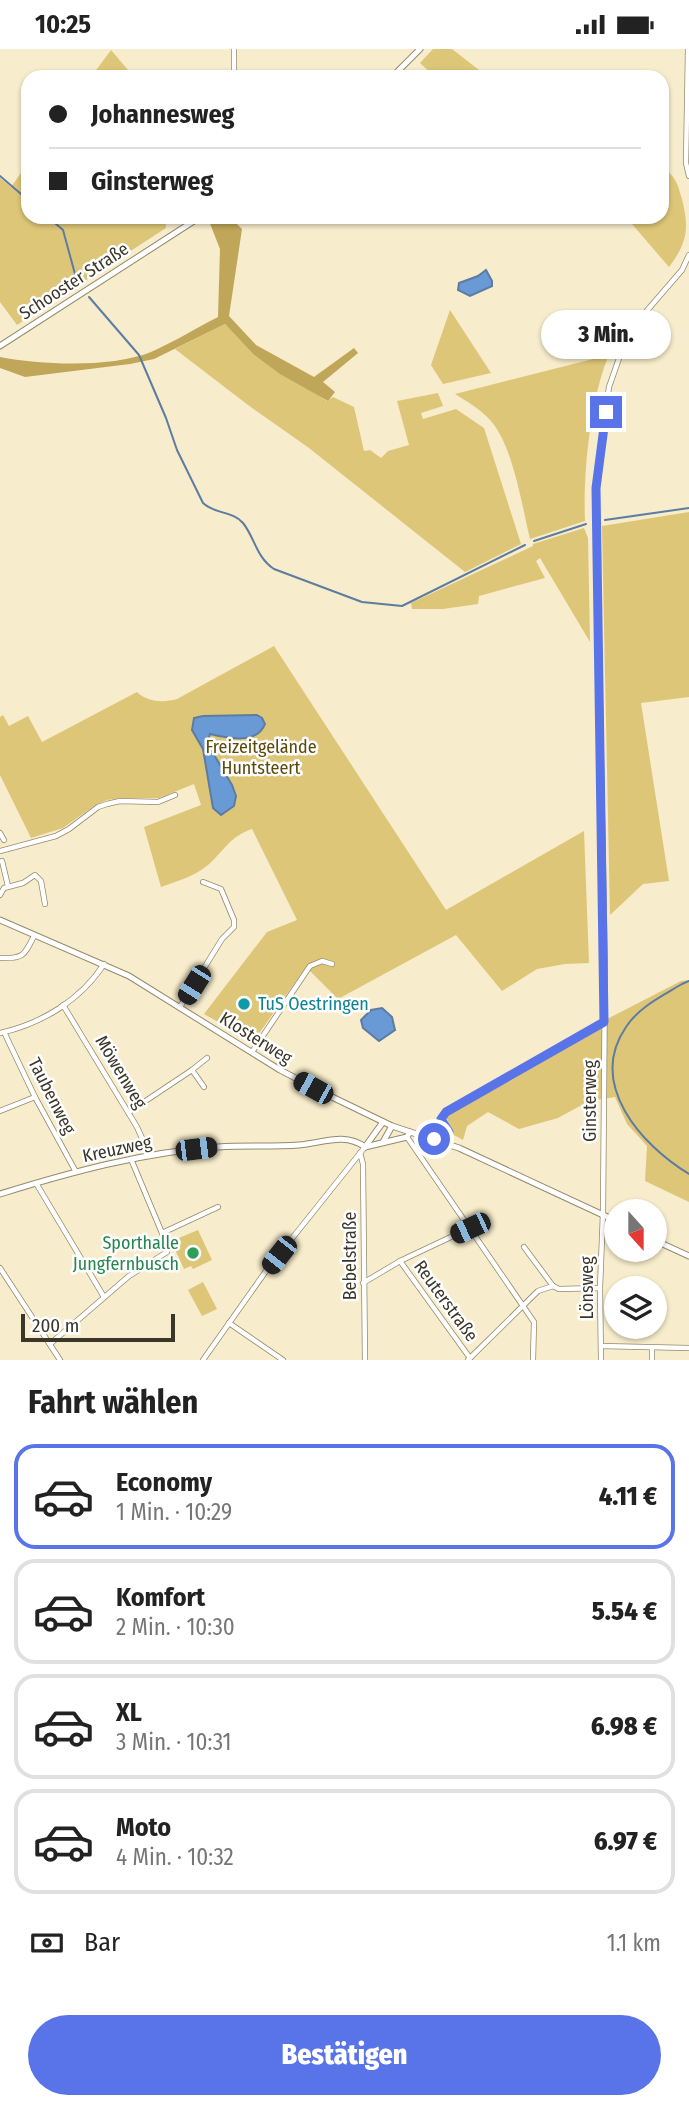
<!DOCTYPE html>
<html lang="de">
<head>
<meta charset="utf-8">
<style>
	:root { --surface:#fff; --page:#f2f2f2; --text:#222; --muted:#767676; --line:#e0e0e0; --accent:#5973e9 }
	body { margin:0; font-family:"Fira Sans Condensed",sans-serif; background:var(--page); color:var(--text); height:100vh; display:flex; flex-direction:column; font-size:26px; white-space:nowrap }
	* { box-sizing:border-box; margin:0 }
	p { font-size:23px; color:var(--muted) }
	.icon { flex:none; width:38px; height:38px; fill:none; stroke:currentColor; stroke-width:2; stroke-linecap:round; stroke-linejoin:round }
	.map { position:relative; height:1311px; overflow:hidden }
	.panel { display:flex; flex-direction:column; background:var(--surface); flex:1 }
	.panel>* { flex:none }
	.banner { position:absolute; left:21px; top:21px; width:648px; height:154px; border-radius:21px; box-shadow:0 2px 5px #0004; display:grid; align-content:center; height:154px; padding:0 28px; background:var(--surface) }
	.needle { width:46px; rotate:159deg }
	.controls { position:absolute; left:604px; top:1150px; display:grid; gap:14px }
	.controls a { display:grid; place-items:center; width:63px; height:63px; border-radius:50%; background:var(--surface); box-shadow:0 2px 5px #0004; font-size:35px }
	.scale { position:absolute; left:21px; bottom:18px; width:154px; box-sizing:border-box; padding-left:7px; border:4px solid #3a3629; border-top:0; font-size:19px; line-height:24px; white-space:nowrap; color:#3a3629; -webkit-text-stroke:5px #fff; paint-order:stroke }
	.end { position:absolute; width:32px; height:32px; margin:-16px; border:9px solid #5973e9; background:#fff; box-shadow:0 0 0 4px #fff }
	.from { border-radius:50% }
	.bubble { position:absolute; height:49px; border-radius:24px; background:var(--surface); box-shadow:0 2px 5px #0004; font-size:23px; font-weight:800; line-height:49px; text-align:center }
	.car { position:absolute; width:21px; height:42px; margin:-21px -10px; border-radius:9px; box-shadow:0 0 5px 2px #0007; background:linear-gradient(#222 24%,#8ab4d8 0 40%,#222 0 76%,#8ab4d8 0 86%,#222 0) }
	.banner b { display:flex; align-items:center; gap:24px; height:66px; font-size:26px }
	.banner b+b { border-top:2px solid var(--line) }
	.banner i { width:18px; height:18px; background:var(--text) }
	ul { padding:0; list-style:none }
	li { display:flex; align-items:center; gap:21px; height:105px; margin:0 14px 10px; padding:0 14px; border:4px solid var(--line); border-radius:21px }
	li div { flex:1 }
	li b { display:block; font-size:26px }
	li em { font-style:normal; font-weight:800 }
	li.selected { border-color:var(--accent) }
	li>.icon { width:63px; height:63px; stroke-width:1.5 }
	h2 { padding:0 28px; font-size:32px; line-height:84px }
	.pay { display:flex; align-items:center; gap:18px; height:77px; padding:0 28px; font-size:26px }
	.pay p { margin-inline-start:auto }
	.primary-button { display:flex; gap:14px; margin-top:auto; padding:14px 28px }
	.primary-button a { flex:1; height:80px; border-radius:42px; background:var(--accent); color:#fff; font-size:28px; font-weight:800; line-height:80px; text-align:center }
	.status { display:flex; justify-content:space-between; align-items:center; height:49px; padding:0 35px; background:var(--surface); direction:ltr }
	.status svg { height:19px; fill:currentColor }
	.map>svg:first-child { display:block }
</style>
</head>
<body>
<div class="status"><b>10:25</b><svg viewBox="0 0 49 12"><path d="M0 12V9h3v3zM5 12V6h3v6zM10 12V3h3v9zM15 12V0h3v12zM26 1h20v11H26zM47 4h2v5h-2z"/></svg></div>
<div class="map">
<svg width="689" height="1311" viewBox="0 0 689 1311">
	<rect width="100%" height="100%" fill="#f7eccb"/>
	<g fill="#dec678">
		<path d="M 433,0 L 452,0 L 488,28 L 435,28 L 420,14 Z"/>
		<path d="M 111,1 L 134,28 L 91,28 Z"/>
		<path d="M 28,114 L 28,168 L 165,168 L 166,179 L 17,276 L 0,253 L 0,129 L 11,138 Z"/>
		<path d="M 662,118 C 676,128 677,133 682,150 C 689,179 688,193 669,218 L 626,168 L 662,168 Z"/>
		<path d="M 450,261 L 491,324 L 443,335 L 431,316 Z"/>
		<path d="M 225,275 L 253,305 L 327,352 L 333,348 L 354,358 L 364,402 L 370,401 L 381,409 L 388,402 L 409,396 L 397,352 L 438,344 L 443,357 L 421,364 L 423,370 L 456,360 L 484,379 L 521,495 L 465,523 L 309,399 L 248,356 L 175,300 Z"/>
		<path d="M 605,307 L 608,308 C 590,352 583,425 585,472 L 530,490 C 522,457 513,396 490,371 C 480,360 468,353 455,345 Z"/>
		<path d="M 689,463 L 689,648 L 641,654 L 669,832 L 643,835 L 610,866 L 602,477 Z"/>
		<path d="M 584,479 L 588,489 L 590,593 L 540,509 L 536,512 L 545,529 L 479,547 L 478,555 L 443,560 L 412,560 L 411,554 L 533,497 L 533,495 Z"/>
		<path d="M 274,597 L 446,861 L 584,782 L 589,914 L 565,915 L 537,920 L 502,942 L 456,886 L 338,950 L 306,918 L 253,993 L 204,965 L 267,883 L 297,871 L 252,780 C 229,788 225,801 208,816 C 195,827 178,832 161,838 L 144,778 L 201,756 L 194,735 L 159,749 L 120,749 L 107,751 L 94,757 L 63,779 L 31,789 L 0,726 L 0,668 L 3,666 L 9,677 L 28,667 L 42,693 L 137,643 C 147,653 164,654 177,650 Z"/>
		<path d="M 689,931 L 689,1153 L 645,1132 L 647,1097 L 627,1075 L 615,1048 L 589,1052 L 558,1069 L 519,1080 L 488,1063 L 467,1077 L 463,1091 L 454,1086 L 444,1063 L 611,968 L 681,932 Z"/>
		<path d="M 198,1181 L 212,1211 L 193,1220 L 191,1217 L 184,1220 L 173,1196 L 181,1193 L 179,1189 Z"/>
		<path d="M 203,1233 L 217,1260 L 202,1267 L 188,1241 Z"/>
	</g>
	<path fill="#bfa658" d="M 215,168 L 230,168 L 242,180 L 229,267 L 256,296 L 314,328 L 354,299 L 358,304 L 323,333 L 335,343 L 328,352 L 280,325 L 253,305 L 225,275 L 154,310 L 130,315 L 25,328 L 0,319 L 0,308 C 42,316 111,319 151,303 C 174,293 196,279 218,268 L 220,200 L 209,172 Z"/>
	<g fill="#6a9ad5" stroke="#5c7ca1" stroke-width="2">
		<path d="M 486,221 L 492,232 L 492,237 L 470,247 L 458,241 L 459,234 L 478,227 Z"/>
		<path d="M 257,666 L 262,669 L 265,675 C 257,696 227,689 210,685 L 208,692 L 210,699 L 232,736 L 236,747 L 234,757 L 221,766 L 213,759 L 203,700 L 192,681 L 194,669 L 203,667 Z"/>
		<path d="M 382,959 L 392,968 L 395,981 L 379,992 L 363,979 L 361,971 L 371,961 Z"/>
	</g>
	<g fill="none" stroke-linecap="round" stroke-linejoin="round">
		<g stroke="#5c7ca1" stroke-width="2">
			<path d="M 0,127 L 28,151"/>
			<path d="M 48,168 L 63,181 L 75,225 L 80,236"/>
			<path d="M 89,248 L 139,306 L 166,369 L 177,401 L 203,454 C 214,465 233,462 243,474 C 255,489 256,508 274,520 L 362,553 L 402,557 L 525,496"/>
			<path d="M 605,471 L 689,459"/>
			<path d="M 534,492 L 586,475"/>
			<path d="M 689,932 L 682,935 C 662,947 639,958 626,978 C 587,1035 641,1096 689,1125"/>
		</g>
		<defs>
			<g id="minor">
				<path d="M 234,0 L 234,28"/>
				<path d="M 688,0 L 686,114 L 689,127"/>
				<path d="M 0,784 L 4,791"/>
				<path d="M 0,802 L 56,787 L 69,780 L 98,758 L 107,755 L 120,752 L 158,753 L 175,746"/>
				<path d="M 2,812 L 8,837"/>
				<path d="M 0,846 L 4,839 L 23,834 L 35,826 L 41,832 L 45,855"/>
				<path d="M 0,909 C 23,910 24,907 34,887"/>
				<path d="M 63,956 L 137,1078 L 150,1107"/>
				<path d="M 180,958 L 222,890 L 234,878 L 234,871 L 221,840 L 203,833"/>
				<path d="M 4,983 L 35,1048 L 76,1123"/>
				<path d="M 0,984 C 41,975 81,951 104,915"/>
				<path d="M 252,1003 L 310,917 L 322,912 L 332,915"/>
				<path d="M 192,1021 L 207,1009"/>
				<path d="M 0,1062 L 35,1048"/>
				<path d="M 129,1063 L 192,1021 L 204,1038"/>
				<path d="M 407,1088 L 534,1273 L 533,1311"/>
				<path d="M 447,1094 L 448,1083 L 441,1070 L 446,1063 L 604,973"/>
				<path d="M 360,1104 L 363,1115 L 365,1311"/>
				<path d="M 36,1134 L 104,1248"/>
				<path d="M 162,1184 L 218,1158"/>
				<path d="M 524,1198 L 553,1237"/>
				<path d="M 400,1212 L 470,1309"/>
				<path d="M 0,1219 L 60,1311"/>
				<path d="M 363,1234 L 400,1212 L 470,1179"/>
				<path d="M 229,1274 L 283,1311"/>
				<path d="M 50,1295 L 129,1227 L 167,1203 L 162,1184 L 131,1110"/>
				<path d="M 601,1297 L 689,1299"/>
				<path d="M 203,1311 L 266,1222 L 365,1098"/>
				<path d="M 468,1311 L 538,1242 L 553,1237 L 559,1240 L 600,1239"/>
				<path d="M 601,1311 L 600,1239 L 603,1164 L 605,921 L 596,438 L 609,338 L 623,298 L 644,265 L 682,221 L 689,206"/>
				<path d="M 652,1311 L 652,1299"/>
			</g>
			<g id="tertiary">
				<path d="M 392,28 L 420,0"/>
				<path d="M 0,297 L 200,168"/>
				<path d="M 0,871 L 129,927 L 280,1021 L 332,1048 L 392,1077 L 459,1099 L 616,1172"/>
				<path d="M 383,1093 L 392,1077"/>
				<path d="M 365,1098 L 407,1088 L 410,1083"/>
				<path d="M 365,1098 L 383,1073"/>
				<path d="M 0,1145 C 71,1123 144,1103 218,1098 C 245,1096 272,1098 299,1096 C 323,1094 344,1083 365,1098"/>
				<path d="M 654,1191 L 689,1207"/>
			</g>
		</defs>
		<use href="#minor" stroke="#948a6c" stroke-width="6"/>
		<use href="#tertiary" stroke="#948a6c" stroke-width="7"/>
		<use href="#minor" stroke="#fff" stroke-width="4.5"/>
		<use href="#tertiary" stroke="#fff" stroke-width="5"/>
	</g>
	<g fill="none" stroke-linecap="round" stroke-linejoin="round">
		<path stroke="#5973e9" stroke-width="9" d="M 434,1090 L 447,1094 L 449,1083 L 441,1070 L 446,1063 L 604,973 L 596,439 L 606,363"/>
	</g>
	<circle fill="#0f9aa8" stroke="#fff" stroke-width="2.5" cx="244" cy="955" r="7"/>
	<circle fill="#2e9e5b" stroke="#fff" stroke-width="2.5" cx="193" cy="1204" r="7"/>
	<g text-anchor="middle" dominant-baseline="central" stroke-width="5" stroke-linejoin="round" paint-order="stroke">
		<g font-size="18" fill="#3a3629" stroke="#fff">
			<text transform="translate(74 232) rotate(-33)">Schooster Straße</text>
			<text transform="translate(256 989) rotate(32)">Klosterweg</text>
			<text transform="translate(121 1023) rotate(59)">Möwenweg</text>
			<text transform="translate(52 1047) rotate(63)">Taubenweg</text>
			<text transform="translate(590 1052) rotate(-90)">Ginsterweg</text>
			<text transform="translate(117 1100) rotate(-12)">Kreuzweg</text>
			<text transform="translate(350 1207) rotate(-90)">Bebelstraße</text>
			<text transform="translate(587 1239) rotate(-90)">Lönsweg</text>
			<text transform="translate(446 1252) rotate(54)">Reuterstraße</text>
		</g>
		<g font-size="18" fill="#5a4909" stroke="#fff">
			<text x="261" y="698">Freizeitgelände<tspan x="261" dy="21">Huntsteert</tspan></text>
		</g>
		<g font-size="18" fill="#0d838f" stroke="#fff" text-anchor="start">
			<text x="258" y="955">TuS Oestringen</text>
		</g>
		<g font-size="18" fill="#27864d" stroke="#fff" text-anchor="end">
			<text x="179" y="1194">Sporthalle<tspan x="179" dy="21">Jungfernbusch</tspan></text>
		</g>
	</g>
</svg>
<div class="controls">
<a><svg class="needle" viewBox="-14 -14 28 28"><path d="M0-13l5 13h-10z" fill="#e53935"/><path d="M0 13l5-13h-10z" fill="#767676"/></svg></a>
<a><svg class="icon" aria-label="layers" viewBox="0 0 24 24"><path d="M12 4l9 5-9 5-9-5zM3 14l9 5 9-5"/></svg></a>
</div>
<div class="scale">200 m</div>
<i class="end from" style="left:434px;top:1090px"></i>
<i class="end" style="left:606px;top:363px"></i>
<div class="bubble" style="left:541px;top:261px;width:130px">3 Min.</div>
<i class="car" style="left:194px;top:936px;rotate:212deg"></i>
<i class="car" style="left:313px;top:1039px;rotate:299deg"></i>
<i class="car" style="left:196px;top:1100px;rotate:83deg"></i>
<i class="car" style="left:470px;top:1179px;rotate:245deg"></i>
<i class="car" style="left:279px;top:1206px;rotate:218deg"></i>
<div class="banner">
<b><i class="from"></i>Johannesweg</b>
<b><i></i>Ginsterweg</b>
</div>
</div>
<section class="panel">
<h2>Fahrt wählen</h2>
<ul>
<li class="selected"><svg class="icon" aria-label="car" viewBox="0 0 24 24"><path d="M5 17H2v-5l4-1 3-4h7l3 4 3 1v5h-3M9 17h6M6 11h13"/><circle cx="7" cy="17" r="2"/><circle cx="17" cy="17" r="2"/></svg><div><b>Economy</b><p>1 Min. · 10:29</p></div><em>4.11 €</em></li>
<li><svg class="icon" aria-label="car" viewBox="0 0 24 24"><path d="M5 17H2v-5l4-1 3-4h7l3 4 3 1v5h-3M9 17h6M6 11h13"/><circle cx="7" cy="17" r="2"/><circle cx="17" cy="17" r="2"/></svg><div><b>Komfort</b><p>2 Min. · 10:30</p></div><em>5.54 €</em></li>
<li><svg class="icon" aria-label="car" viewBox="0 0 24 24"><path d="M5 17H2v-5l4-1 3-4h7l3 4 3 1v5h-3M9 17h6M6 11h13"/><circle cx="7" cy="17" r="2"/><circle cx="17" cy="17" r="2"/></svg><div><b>XL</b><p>3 Min. · 10:31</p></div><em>6.98 €</em></li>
<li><svg class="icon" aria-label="car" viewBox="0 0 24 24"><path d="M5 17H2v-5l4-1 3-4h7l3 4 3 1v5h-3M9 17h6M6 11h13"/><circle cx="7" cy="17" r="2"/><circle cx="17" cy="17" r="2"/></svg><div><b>Moto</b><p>4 Min. · 10:32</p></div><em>6.97 €</em></li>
</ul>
<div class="pay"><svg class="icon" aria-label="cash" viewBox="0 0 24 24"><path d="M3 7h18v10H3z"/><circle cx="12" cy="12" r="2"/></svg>Bar<p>1.1 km</p></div>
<div class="primary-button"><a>Bestätigen</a></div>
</section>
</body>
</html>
